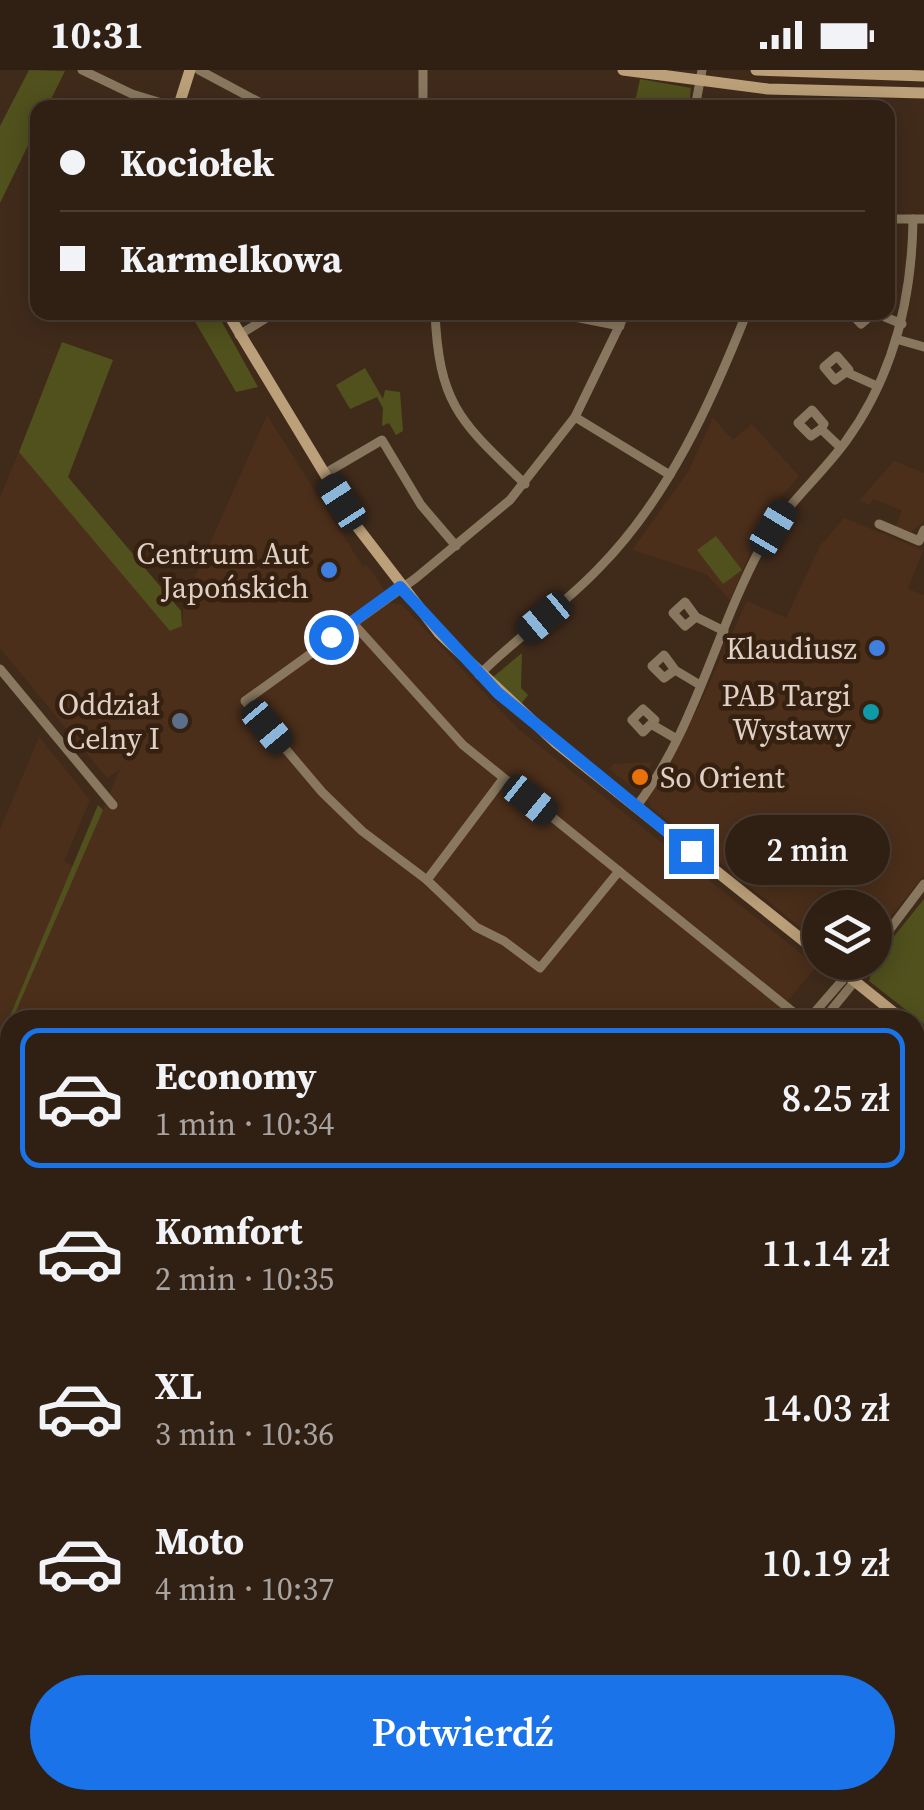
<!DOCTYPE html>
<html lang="pl">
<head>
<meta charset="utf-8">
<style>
	:root { --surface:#302014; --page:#38281d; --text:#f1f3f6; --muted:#a8a3a0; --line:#4b3e34; --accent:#1a73e8 }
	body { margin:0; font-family:"Source Serif 4",serif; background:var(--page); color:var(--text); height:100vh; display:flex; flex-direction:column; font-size:38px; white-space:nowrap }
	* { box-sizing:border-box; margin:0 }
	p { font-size:32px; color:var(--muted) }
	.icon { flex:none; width:55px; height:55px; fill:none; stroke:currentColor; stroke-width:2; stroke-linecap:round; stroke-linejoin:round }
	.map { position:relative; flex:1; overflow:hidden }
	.side { position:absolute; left:0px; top:940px; width:925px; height:800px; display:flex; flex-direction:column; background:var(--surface); border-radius:30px 30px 0 0; box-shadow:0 5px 25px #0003,0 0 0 2px var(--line) }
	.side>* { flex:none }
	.banner { position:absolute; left:30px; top:30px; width:865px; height:220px; border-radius:20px; box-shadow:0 5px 25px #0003,0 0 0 2px var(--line); display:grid; align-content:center; height:220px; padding:0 30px; background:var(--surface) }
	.tools { position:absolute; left:802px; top:820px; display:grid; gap:20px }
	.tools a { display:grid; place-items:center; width:90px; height:90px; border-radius:50%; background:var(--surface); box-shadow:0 5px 25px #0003,0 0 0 2px var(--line); font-size:50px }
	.end { position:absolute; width:45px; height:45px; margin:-22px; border:12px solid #1a73e8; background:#fff; box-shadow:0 0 0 5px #fff }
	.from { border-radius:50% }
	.bubble { position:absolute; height:70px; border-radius:35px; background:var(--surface); box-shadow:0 5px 25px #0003,0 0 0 2px var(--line); font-size:32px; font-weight:600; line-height:70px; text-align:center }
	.car { position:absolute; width:30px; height:60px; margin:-30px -15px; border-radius:12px; box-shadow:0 0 8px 2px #0007; background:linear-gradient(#222 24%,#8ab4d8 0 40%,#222 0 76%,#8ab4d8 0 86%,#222 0) }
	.banner b { display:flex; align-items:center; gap:35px; height:95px; font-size:38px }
	.banner b+b { border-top:2px solid var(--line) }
	.banner i { width:25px; height:25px; background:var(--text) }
	ul { padding:18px 0 0; list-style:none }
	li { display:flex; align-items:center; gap:30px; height:140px; margin:0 20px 15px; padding:0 10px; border:5px solid transparent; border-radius:20px }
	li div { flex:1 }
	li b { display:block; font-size:38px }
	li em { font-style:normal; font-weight:600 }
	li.on { border-color:var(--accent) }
	li>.icon { width:90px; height:90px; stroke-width:1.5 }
	.primary-button { display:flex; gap:20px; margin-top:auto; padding:20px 30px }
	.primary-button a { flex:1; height:115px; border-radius:60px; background:var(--accent); color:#fff; font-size:40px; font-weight:600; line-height:115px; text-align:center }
	.status { display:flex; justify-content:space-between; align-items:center; height:70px; padding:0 50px; background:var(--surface); direction:ltr }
	.status svg { height:28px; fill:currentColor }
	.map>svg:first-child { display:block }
</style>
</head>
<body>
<div class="status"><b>10:31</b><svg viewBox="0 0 49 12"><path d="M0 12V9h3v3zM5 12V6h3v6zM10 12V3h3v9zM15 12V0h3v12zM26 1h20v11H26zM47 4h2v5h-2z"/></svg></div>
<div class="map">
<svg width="924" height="1740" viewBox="0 0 924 1740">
	<rect width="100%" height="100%" fill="#402b1b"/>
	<g fill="#4b2f1b">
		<path d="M 267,345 L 363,497 L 367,495 L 385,521 L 378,527 L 383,532 L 402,535 L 517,658 L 817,896 L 771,950 L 12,950 L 120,699 L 107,708 L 0,578 L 0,427 L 19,382 L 182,556 L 184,532 Z"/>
		<path d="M 713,348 L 733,370 L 752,354 L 799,406 L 766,445 L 730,530 L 706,504 L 632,480 L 688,402 Z"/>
		<path d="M 894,391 L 924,403 L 924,451 L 911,462 L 896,457 L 902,440 L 873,429 L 870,435 L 859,431 Z"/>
		<path d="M 844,448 L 923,480 L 908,519 L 924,525 L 924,805 L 875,866 L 875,838 L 820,838 L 820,873 L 651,737 L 648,730 L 699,636 L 747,531 L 786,548 L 820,476 Z"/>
		<path d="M 39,667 L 90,730 L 64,791 L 74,797 L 0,970 L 0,760 Z"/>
		<path d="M 652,692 L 636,720 L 609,699 L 613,694 Z"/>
		<path d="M 10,955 L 10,1290 L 0,1288 L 0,978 Z"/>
		<path d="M 915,1089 L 924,1089 L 924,1159 L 919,1158 L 915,1169 Z"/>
		<path d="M 918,1273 L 924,1273 L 924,1388 L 915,1387 Z"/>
		<path d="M 0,1309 L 10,1311 L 10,1730 L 75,1730 L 69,1740 L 0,1740 Z"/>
	</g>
	<g fill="#50511d">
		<path d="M 29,0 L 65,1 L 47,37 L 38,38 L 37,57 L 0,133 L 0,56 Z"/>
		<path d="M 640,9 L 691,18 L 689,37 L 634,37 Z"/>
		<path d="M 190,243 L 217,243 L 258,317 L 236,322 Z"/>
		<path d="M 62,272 L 113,290 L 68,407 L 181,541 L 182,556 L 170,561 L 19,382 Z"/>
		<path d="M 365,298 L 383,329 L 385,320 L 400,322 L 403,361 L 396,365 L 389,353 L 382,356 L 383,338 L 377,327 L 350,339 L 336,315 Z"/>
		<path d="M 716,466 L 742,500 L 723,514 L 697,480 Z"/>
		<path d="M 522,583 L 521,618 L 528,625 L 522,633 L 493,607 Z"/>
		<path d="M 98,735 L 103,740 L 0,978 L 0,970 Z"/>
		<path d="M 924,829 L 924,954 L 869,911 L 875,890 Z"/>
		<path d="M 915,974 L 924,982 L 924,1089 L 915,1089 Z"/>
		<path d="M 915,1398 L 924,1399 L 924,1658 L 918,1660 L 918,1667 L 915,1667 Z"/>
		<path d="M 614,1730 L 790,1730 L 776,1740 L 614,1740 Z"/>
	</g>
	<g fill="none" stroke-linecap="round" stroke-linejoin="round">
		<g stroke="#70a1b6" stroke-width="2.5">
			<path d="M 0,1511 L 10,1531"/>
			<path d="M 0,1614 L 9,1585"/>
		</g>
		<g stroke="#89785f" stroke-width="9">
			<path d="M 82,0 L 132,24 L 178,38"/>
			<path d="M 199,0 L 270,38"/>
			<path d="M 423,38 L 423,0"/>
			<path d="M 695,38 L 702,0"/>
			<path d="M 888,149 L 924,149"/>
			<path d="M 435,242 C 439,336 461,352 525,414"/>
			<path d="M 550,242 L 620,256"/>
			<path d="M 850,242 L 861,254 L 874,243"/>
			<path d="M 873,242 L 902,254"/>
			<path d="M 239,265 L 276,242"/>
			<path d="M 896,269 L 924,277"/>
			<path d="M 846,302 L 835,310 L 824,297 L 837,286 L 849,300 L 846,302 L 877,316"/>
			<path d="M 575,347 L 670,405"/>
			<path d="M 821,359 L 811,366 L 798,353 L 812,340 L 824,354 L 821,359 L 840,377"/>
			<path d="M 324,404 L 382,370 L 421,435 L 456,476"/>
			<path d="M 879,454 L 919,471 L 924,460"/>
			<path d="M 696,547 L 685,556 L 673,543 L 685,532 L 696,547 L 724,561"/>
			<path d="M 351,551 L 463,675 L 803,950"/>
			<path d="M 0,599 L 113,735"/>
			<path d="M 675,600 L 664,608 L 652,596 L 664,585 L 675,600 L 700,615"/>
			<path d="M 479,605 C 517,567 562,537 599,498 C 668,428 711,333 747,242"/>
			<path d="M 651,654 L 643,662 L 632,650 L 643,639 L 655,650 L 651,654 L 675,668"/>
			<path d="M 636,737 C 694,662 716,560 761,477 C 784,436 819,408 846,371 C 894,305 912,229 913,149"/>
			<path d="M 619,801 L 540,898 L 504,871 L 476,857 L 427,810 L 362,761 L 322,722 L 245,631 L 416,508 L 510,430 L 575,347 L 626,242"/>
			<path d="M 427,810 L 503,709"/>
			<path d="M 875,879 L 924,814"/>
			<path d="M 852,909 L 867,892"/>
			<path d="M 808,950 L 847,905"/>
			<path d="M 823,950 L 855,911"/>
			<path d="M 915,1273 L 924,1219"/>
			<path d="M 0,1300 L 10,1301"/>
			<path d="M 915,1393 L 924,1394"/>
			<path d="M 915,1674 L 924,1668"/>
			<path d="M 915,1686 L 924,1690"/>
			<path d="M 822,1740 L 836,1730"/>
		</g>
		<g stroke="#bba079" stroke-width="11">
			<path d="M 623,0 L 768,19 L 924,23"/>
			<path d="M 756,0 L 924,6"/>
			<path d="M 178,38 L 190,0"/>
			<path d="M 227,242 L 355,454 L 439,563 L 556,673 L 820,884"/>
			<path d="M 831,892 L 903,950"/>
			<path d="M 915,960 L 924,968"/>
		</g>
	</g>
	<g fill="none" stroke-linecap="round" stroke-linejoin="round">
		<path stroke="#1a73e8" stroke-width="12" d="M 331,567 L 400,517 L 498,623 L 691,781"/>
	</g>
	<g fill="#3f7fe0" stroke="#362111" stroke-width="4">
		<circle cx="329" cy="500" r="10"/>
		<circle cx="877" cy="578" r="10"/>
	</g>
	<circle fill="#0f9aa8" stroke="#362111" stroke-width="4" cx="871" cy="642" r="10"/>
	<circle fill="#5c6f8a" stroke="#362111" stroke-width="4" cx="180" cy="651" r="10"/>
	<circle fill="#e8710a" stroke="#362111" stroke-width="4" cx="640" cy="707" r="10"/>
	<g text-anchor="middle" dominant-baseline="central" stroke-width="9" stroke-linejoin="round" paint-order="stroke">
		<g font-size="30" fill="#dfd1c7" stroke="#362111" text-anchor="end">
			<text x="309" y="483">Centrum Aut<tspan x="309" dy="34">Japońskich</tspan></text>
			<text x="857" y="578">Klaudiusz</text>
			<text x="851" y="625">PAB Targi<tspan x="851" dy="34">Wystawy</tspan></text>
			<text x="160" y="634">Oddział<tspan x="160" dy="34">Celny I</tspan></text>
			<text x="660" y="707" text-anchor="start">So Orient</text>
		</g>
	</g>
</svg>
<div class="tools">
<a><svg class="icon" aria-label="layers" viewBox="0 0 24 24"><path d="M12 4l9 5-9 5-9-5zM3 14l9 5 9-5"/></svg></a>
</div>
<i class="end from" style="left:331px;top:567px"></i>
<i class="end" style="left:691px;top:781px"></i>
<div class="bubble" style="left:725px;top:745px;width:165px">2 min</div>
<i class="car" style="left:342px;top:432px;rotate:327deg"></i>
<i class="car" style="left:773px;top:458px;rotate:31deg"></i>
<i class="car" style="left:544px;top:548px;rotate:230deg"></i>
<i class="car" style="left:267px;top:657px;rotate:140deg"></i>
<i class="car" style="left:530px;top:730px;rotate:129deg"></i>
<div class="banner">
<b><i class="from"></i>Kociołek</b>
<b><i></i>Karmelkowa</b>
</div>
<section class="side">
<ul>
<li class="on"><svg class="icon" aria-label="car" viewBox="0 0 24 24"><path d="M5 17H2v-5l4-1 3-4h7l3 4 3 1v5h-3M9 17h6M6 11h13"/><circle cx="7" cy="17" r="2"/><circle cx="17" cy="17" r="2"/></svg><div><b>Economy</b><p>1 min · 10:34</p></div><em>8.25 zł</em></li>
<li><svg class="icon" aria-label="car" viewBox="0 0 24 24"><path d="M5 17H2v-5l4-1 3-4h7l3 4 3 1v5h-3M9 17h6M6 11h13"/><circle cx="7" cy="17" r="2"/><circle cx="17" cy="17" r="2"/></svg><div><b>Komfort</b><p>2 min · 10:35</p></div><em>11.14 zł</em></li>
<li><svg class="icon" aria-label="car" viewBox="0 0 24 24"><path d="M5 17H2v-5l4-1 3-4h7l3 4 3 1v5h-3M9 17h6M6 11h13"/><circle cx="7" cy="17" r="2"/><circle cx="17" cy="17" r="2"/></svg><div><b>XL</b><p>3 min · 10:36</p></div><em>14.03 zł</em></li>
<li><svg class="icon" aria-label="car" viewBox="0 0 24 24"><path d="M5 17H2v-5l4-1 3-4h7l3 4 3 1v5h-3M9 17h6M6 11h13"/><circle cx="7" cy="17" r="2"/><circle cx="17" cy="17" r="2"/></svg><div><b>Moto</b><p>4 min · 10:37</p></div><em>10.19 zł</em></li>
</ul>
<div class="primary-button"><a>Potwierdź</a></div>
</section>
</div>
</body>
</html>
